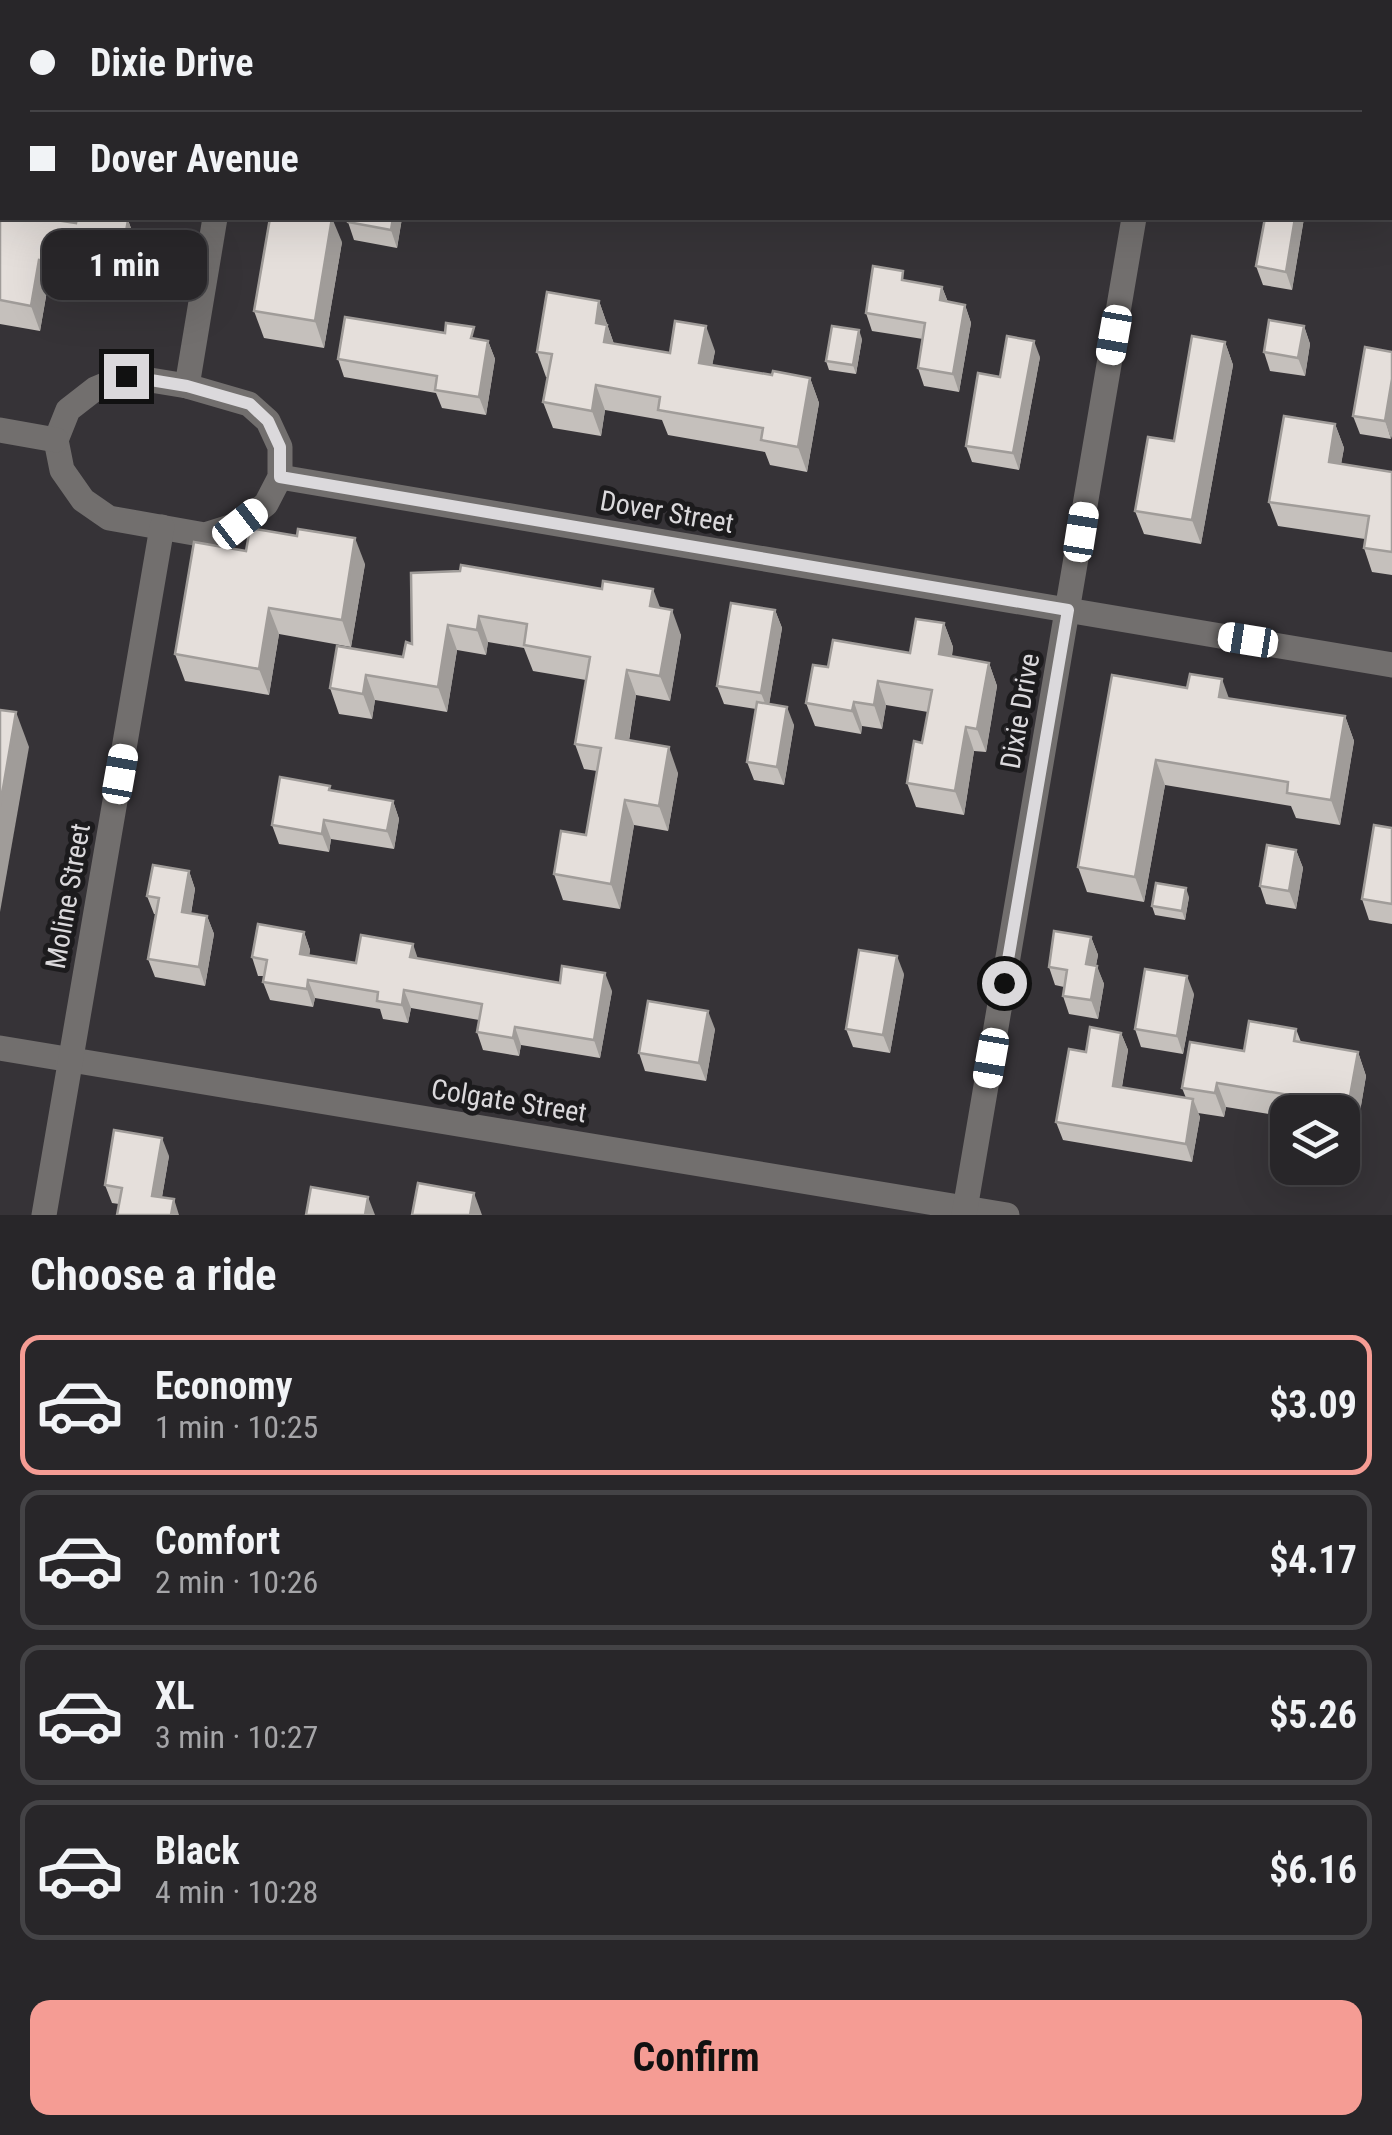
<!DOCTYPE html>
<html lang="en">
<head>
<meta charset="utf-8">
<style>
	:root { --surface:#282629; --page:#302e31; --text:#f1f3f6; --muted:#a5a5a8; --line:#444346; --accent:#f59c94 }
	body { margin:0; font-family:"Roboto Condensed",sans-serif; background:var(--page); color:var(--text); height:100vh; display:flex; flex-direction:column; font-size:38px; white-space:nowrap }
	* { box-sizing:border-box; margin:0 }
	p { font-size:32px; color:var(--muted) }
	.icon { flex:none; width:55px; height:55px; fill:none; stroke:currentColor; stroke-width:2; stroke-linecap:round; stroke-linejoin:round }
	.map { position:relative; height:1215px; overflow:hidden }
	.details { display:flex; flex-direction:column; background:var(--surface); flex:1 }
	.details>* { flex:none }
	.top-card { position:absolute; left:0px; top:0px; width:1392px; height:220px; box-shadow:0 10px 40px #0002,0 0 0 2px var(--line); display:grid; align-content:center; height:220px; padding:0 30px; background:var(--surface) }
	.buttons { position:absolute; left:1270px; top:1095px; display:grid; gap:20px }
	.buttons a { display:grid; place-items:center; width:90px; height:90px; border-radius:20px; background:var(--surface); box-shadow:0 10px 40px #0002,0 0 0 2px var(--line); font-size:50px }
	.end { position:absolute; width:45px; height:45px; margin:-22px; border:12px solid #dbd9dc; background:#111; box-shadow:0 0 0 5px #111 }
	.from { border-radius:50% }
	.bubble { position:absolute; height:70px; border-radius:20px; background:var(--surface); box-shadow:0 10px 40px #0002,0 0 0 2px var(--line); font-size:32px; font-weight:700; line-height:70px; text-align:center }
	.car { position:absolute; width:30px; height:60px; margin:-30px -15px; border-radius:12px; box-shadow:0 0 8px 2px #0007; background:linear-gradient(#fff 24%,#345 0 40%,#fff 0 76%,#345 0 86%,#fff 0) }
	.top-card b { display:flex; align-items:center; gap:35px; height:95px; font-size:38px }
	.top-card b+b { border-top:2px solid var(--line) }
	.top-card i { width:25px; height:25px; background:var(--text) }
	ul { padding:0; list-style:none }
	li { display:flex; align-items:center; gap:30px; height:140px; margin:0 20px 15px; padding:0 10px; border:5px solid var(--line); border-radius:20px }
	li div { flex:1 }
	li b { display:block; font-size:38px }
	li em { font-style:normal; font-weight:700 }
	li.on { border-color:var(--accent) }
	li>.icon { width:90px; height:90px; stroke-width:1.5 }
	h2 { padding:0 30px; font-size:45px; line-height:120px }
	.cta { display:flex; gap:20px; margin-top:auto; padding:20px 30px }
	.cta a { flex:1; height:115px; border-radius:20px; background:var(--accent); color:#111; font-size:40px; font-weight:700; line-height:115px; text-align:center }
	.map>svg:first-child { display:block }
</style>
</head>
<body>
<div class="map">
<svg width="1392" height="1215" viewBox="0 0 1392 1215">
	<rect width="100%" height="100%" fill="#363337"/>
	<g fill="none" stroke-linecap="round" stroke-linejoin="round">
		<g stroke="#726f6e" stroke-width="25">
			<path d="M 1146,0 L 1160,2"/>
			<path d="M 252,2 L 253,0"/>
			<path d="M 1390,41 L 1392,42"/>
			<path d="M 126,376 L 187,386 L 249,404 L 268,421 L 280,447 L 280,477 L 266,504 L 240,524 L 205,535 L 109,518 L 83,500 L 62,470 L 56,440 L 68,410 L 95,389 Z"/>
			<path d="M 187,386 L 215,218"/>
			<path d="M 0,430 L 56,440"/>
			<path d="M 280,477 L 1392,665"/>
			<path d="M 0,1048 L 1007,1215"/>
			<path d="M 44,1215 L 162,527"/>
			<path d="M 964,1215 L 1134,218"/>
		</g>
	</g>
	<g fill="#c5c0bc">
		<path d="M 0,0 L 33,0 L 34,2 L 2,2 L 2,46 L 0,45 Z"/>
		<path d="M 0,210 L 76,223 L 128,220 L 137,245 L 128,298 L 48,285 L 40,331 L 0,324 Z"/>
		<path d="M 402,218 L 397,248 L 354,240 L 348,222 Z"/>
		<path d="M 1265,218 L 1304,218 L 1292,290 L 1263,285 L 1256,266 Z"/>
		<path d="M 342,242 L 324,348 L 264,338 L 254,311 Z"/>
		<path d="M 907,281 L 942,287 L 948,302 L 965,305 L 971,323 L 959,392 L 924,386 L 918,368 L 923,339 L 872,331 L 866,313 Z"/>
		<path d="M 599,301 L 614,344 L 670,353 L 715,351 L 712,365 L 772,375 L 810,378 L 819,403 L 807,472 L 770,465 L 765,452 L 668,435 L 662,420 L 605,410 L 601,436 L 553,428 L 543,402 L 548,377 L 546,377 L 537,352 Z"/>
		<path d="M 1304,326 L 1310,344 L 1305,376 L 1270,371 L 1264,352 Z"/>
		<path d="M 478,339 L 488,341 L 495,359 L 486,415 L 442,408 L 436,393 L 344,377 L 338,359 Z"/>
		<path d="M 862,339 L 856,374 L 829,370 L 826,361 Z"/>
		<path d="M 1225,342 L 1233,365 L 1201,544 L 1144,534 L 1135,511 L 1174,441 Z"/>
		<path d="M 1365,347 L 1391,439 L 1360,434 L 1353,416 Z"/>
		<path d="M 1040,357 L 1019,470 L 972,462 L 966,446 Z"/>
		<path d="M 1335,424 L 1344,448 L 1341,464 L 1392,472 L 1392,575 L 1372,572 L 1364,548 L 1365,539 L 1278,526 L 1269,502 Z"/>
		<path d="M 246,551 L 365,564 L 351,647 L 279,634 L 269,695 L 185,681 L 175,654 Z"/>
		<path d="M 411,573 L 660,608 L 681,635 L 670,701 L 636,695 L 629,741 L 678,773 L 668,831 L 634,825 L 620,909 L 563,900 L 554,874 L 586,835 L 597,771 L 584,769 L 575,744 L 586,680 L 533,671 L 524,648 L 488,642 L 486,655 L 457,650 L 447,712 L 375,700 L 372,719 L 339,714 L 330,688 L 403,657 L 412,644 Z"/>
		<path d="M 775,610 L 782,628 L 769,704 L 794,725 L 784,785 L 754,780 L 747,762 L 756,709 L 724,704 L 717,686 Z"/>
		<path d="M 944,623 L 953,647 L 952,656 L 989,663 L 997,686 L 986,752 L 974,751 L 964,815 L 916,807 L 907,783 L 922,743 L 928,712 L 886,705 L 882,729 L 862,726 L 861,734 L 815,726 L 806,703 L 910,653 Z"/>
		<path d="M 1112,675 L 1229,698 L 1345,716 L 1354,741 L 1340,825 L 1296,818 L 1291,806 L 1165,785 L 1144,902 L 1087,892 L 1078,867 Z"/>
		<path d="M 332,791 L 393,801 L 399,819 L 394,849 L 331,839 L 329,852 L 279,844 L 272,825 Z"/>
		<path d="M 1392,828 L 1392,924 L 1369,920 L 1362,899 Z"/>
		<path d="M 1296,850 L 1303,868 L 1296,909 L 1266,904 L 1260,886 Z"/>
		<path d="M 189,871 L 195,889 L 191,914 L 207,916 L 214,934 L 205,986 L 155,977 L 148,959 L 156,914 L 154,914 L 147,896 Z"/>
		<path d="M 1189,897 L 1185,920 L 1155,915 L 1152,906 Z"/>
		<path d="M 304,932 L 310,950 L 309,956 L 356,963 L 418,959 L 612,991 L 600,1058 L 521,1045 L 519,1056 L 483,1050 L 477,1032 L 479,1020 L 411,1008 L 408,1023 L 383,1019 L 380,1009 L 315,998 L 313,1007 L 270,1000 L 263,982 L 264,976 L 258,976 L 252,957 Z"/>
		<path d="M 1091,937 L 1098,955 L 1096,965 L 1104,984 L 1098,1019 L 1069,1014 L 1063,996 L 1064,987 L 1055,985 L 1049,967 Z"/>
		<path d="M 904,974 L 890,1053 L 853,1047 L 846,1029 Z"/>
		<path d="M 1194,994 L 1183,1054 L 1141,1047 L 1135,1029 Z"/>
		<path d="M 715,1029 L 706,1081 L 645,1071 L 639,1053 Z"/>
		<path d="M 1296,1029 L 1301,1042 L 1358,1052 L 1366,1076 L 1353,1153 L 1342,1151 L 1342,1112 L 1288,1112 L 1288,1117 L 1226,1107 L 1224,1117 L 1198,1113 L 1200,1117 L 1192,1162 L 1063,1140 L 1056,1122 L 1121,1033 L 1128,1050 L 1122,1087 L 1186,1098 L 1182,1088 L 1244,1051 Z"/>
		<path d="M 169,1156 L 162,1197 L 119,1204 L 112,1203 L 105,1185 Z"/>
	</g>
	<g fill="#a09c99">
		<path d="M 332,218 L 342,242 L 324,348 L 315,321 Z"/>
		<path d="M 393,218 L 402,218 L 397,248 L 391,230 Z"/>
		<path d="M 1295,218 L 1304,218 L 1292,290 L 1286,272 Z"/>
		<path d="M 128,220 L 137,245 L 128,298 L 119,273 Z"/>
		<path d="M 39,260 L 48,285 L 40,331 L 31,306 Z"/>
		<path d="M 942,287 L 949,305 L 940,300 Z"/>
		<path d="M 599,301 L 616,350 L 605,346 L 596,323 Z"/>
		<path d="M 965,305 L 971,323 L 959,392 L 953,374 Z"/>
		<path d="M 706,326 L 715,351 L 708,388 L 699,363 Z"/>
		<path d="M 1304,326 L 1310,344 L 1305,376 L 1298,358 Z"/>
		<path d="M 859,330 L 862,339 L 856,374 L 853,365 Z"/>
		<path d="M 488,341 L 495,359 L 486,415 L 479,397 Z"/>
		<path d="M 1034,341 L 1040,357 L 1019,470 L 1013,453 Z"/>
		<path d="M 1225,342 L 1233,365 L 1201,544 L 1192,520 Z"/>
		<path d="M 810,378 L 819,403 L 807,472 L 798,447 Z"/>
		<path d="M 1392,379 L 1392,436 L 1391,439 L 1385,421 Z"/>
		<path d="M 596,385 L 605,410 L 601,436 L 592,411 Z"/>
		<path d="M 1335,424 L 1344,448 L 1337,486 L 1329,462 Z"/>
		<path d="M 355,538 L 365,564 L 351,647 L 342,620 Z"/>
		<path d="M 653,589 L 663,615 L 650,606 Z"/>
		<path d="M 269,608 L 279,634 L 269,695 L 259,669 Z"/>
		<path d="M 672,610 L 681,635 L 670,701 L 660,676 Z"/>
		<path d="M 775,610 L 782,628 L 768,711 L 761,693 Z"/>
		<path d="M 479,616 L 488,642 L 486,655 L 477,630 Z"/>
		<path d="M 944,623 L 953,647 L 948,678 L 939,654 Z"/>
		<path d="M 448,625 L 457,650 L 447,712 L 438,687 Z"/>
		<path d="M 989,663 L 997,686 L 986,752 L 977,729 Z"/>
		<path d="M 627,670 L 636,695 L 625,764 L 616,738 Z"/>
		<path d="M 366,675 L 375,700 L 372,719 L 363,694 Z"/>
		<path d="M 1222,679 L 1231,704 L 1219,697 Z"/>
		<path d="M 878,681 L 886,705 L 882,729 L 874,705 Z"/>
		<path d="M 854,702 L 862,726 L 861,734 L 852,711 Z"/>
		<path d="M 787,707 L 794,725 L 784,785 L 777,767 Z"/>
		<path d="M 16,712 L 29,747 L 0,912 L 0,806 Z"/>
		<path d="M 1345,716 L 1354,741 L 1340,825 L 1331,800 Z"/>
		<path d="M 966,727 L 974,751 L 964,815 L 955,791 Z"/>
		<path d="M 669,747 L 678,773 L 668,831 L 659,806 Z"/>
		<path d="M 1156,760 L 1165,785 L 1144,902 L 1135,877 Z"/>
		<path d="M 625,800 L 634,825 L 620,909 L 611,884 Z"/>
		<path d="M 393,801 L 399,819 L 394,849 L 387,831 Z"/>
		<path d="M 324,820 L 331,839 L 329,852 L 322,834 Z"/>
		<path d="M 1296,850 L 1303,868 L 1296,909 L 1289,891 Z"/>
		<path d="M 189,871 L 195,889 L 188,930 L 182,912 Z"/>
		<path d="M 1186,888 L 1189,897 L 1185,920 L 1182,911 Z"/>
		<path d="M 207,916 L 214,934 L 205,986 L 199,967 Z"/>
		<path d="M 304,932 L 310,950 L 306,972 L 300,954 Z"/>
		<path d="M 1091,937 L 1098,955 L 1093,982 L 1086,964 Z"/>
		<path d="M 413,944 L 419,962 L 410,957 Z"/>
		<path d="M 897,956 L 904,974 L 890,1053 L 883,1035 Z"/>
		<path d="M 1097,966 L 1104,984 L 1098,1019 L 1091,1000 Z"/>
		<path d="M 605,973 L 612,991 L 600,1058 L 594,1040 Z"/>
		<path d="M 1187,976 L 1194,994 L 1183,1054 L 1177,1036 Z"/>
		<path d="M 308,980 L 315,998 L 313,1007 L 307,989 Z"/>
		<path d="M 404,990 L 411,1008 L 408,1023 L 402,1005 Z"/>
		<path d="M 708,1011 L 715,1029 L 706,1081 L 699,1063 Z"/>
		<path d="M 515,1027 L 521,1045 L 519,1056 L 513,1038 Z"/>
		<path d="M 1121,1033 L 1128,1050 L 1119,1103 L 1113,1086 Z"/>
		<path d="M 1358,1052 L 1366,1076 L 1353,1153 L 1344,1129 Z"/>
		<path d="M 1217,1083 L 1226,1107 L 1224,1117 L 1215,1093 Z"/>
		<path d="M 1193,1099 L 1200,1117 L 1192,1162 L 1186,1144 Z"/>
		<path d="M 162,1138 L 169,1156 L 159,1214 L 152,1196 Z"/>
		<path d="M 474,1193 L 482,1215 L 470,1215 Z"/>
		<path d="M 368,1197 L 375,1215 L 365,1215 Z"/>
		<path d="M 174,1199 L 179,1215 L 171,1215 Z"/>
	</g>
	<g fill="#e5dfdb" stroke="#a09c99" stroke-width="2.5">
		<path d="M 0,0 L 29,0 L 29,2 L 2,2 L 2,29 L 0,28 Z"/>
		<path d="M 302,0 L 336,0 L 336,2 L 301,2 Z"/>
		<path d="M 394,0 L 563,0 L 563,2 L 409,2 Z"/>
		<path d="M 634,0 L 761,0 L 773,2 L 634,2 Z"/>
		<path d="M 0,210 L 2,211 L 2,218 L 43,218 L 76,223 L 77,218 L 116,218 L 128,220 L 119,273 L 39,260 L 31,306 L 0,300 Z"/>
		<path d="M 270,218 L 332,218 L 315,321 L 254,311 Z"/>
		<path d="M 348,218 L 393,218 L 391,230 L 348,222 Z"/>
		<path d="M 1265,218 L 1295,218 L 1286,272 L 1256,266 Z"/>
		<path d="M 873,266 L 903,271 L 902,280 L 942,287 L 940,300 L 965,305 L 953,374 L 918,368 L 925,323 L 866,313 Z"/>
		<path d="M 547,292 L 599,301 L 596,323 L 607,325 L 604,342 L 670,353 L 675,321 L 706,326 L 699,363 L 772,375 L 773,371 L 810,378 L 798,447 L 761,440 L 763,428 L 658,410 L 660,397 L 596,385 L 592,411 L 543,402 L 552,354 L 537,352 Z"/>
		<path d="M 345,317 L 445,333 L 446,323 L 474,327 L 471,338 L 488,341 L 479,397 L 435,390 L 437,376 L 338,359 Z"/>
		<path d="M 1269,320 L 1304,326 L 1298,358 L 1264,352 Z"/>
		<path d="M 832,326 L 859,330 L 853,365 L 826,361 Z"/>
		<path d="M 1007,336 L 1034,341 L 1013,453 L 966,446 L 978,373 L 1000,377 Z"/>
		<path d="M 1192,336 L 1225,342 L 1192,520 L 1135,511 L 1148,437 L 1174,441 Z"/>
		<path d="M 1365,347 L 1392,352 L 1392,379 L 1385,421 L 1353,416 Z"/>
		<path d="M 1284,416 L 1335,424 L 1329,462 L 1392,472 L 1392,552 L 1364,548 L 1369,516 L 1269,502 Z"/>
		<path d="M 250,528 L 297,536 L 298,529 L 355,538 L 342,620 L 269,608 L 259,669 L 175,654 L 194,542 L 246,551 Z"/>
		<path d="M 461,565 L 602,589 L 603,581 L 653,589 L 650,606 L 672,610 L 660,676 L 627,670 L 616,738 L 669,747 L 659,806 L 625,800 L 611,884 L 554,874 L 561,831 L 586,835 L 601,748 L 575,744 L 590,657 L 524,645 L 527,624 L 479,616 L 477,630 L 448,625 L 438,687 L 366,675 L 363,694 L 330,688 L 337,646 L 403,657 L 406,642 L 412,644 L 411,573 L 460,571 Z"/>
		<path d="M 731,603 L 775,610 L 761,693 L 717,686 Z"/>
		<path d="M 916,619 L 944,623 L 939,654 L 989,663 L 977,729 L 966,727 L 955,791 L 907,783 L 914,741 L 922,743 L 932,690 L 878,681 L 874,705 L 854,702 L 852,711 L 806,703 L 813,665 L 828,667 L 833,640 L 910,653 Z"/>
		<path d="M 1190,674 L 1222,679 L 1219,697 L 1345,716 L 1331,800 L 1287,793 L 1288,782 L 1156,760 L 1135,877 L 1078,867 L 1112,675 L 1187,688 Z"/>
		<path d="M 757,702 L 787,707 L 777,767 L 747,762 Z"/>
		<path d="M 0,710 L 16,712 L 0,806 Z"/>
		<path d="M 280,777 L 330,786 L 329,790 L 393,801 L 387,831 L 324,820 L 322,834 L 272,825 Z"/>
		<path d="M 1374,825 L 1392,828 L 1392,904 L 1362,899 Z"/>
		<path d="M 1267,845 L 1296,850 L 1289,891 L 1260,886 Z"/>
		<path d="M 153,865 L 189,871 L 182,912 L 207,916 L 199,967 L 148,959 L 159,898 L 147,896 Z"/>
		<path d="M 1156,883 L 1186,888 L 1182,911 L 1152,906 Z"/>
		<path d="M 258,924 L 304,932 L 300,954 L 356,963 L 361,935 L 413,944 L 410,957 L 560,983 L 562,966 L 605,973 L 594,1040 L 515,1027 L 513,1038 L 477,1032 L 482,1004 L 404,990 L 402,1005 L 377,1001 L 378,992 L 308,980 L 307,989 L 263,982 L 267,960 L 252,957 Z"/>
		<path d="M 1054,931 L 1091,937 L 1086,964 L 1097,966 L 1091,1000 L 1063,996 L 1067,970 L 1049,967 Z"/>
		<path d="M 859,950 L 897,956 L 883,1035 L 846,1029 Z"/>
		<path d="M 1145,969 L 1187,976 L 1177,1036 L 1135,1029 Z"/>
		<path d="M 648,1001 L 708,1011 L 699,1063 L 639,1053 Z"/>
		<path d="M 1249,1021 L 1296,1029 L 1294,1041 L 1358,1052 L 1344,1129 L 1342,1129 L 1342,1112 L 1299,1112 L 1301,1097 L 1217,1083 L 1215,1093 L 1182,1088 L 1190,1042 L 1244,1051 Z"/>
		<path d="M 1090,1027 L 1121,1033 L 1113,1086 L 1193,1099 L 1186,1144 L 1056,1122 L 1069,1049 L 1086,1052 Z"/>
		<path d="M 114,1130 L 162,1138 L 152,1196 L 174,1199 L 171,1215 L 117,1215 L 122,1188 L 105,1185 Z"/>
		<path d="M 418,1183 L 474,1193 L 470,1215 L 412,1215 Z"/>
		<path d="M 311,1187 L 368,1197 L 365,1215 L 306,1215 Z"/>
	</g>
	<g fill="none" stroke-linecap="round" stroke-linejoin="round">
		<path stroke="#dbd9dc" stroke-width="12" d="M 126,376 L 187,386 L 250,404 L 268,421 L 280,447 L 280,477 L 1068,610 L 1004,983"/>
	</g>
	<g text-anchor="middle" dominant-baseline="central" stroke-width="10" stroke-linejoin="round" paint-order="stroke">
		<g font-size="28" fill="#dbd9dc" stroke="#1c1b1d">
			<text transform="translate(667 512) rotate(10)">Dover Street</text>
			<text transform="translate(1020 711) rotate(-80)">Dixie Drive</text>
			<text transform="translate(68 896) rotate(-80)">Moline Street</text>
			<text transform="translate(509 1101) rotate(9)">Colgate Street</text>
		</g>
	</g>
</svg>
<div class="buttons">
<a><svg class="icon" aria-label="layers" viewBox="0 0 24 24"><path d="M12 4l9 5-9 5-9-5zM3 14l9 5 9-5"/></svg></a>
</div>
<i class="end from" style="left:1004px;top:983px"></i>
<i class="end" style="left:126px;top:376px"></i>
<div class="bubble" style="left:42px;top:230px;width:165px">1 min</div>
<i class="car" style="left:1114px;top:335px;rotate:190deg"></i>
<i class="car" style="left:240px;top:524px;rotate:52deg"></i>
<i class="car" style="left:1081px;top:532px;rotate:9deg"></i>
<i class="car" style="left:1248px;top:640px;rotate:279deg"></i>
<i class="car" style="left:120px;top:774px;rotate:10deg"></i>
<i class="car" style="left:991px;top:1058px;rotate:190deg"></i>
<div class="top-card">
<b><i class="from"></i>Dixie Drive</b>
<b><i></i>Dover Avenue</b>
</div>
</div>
<section class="details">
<h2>Choose a ride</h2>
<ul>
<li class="on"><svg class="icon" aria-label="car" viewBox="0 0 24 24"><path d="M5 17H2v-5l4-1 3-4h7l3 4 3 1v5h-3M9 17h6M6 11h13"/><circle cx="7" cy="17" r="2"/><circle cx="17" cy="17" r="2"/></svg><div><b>Economy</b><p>1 min · 10:25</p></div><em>$3.09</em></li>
<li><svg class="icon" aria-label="car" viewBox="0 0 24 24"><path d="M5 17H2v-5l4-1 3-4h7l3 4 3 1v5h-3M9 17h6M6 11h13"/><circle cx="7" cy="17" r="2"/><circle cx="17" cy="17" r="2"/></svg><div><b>Comfort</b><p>2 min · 10:26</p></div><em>$4.17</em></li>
<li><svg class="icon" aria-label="car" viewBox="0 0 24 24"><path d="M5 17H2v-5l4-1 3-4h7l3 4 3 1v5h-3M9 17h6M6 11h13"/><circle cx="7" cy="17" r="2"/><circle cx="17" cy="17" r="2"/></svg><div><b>XL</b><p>3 min · 10:27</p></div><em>$5.26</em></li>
<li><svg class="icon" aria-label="car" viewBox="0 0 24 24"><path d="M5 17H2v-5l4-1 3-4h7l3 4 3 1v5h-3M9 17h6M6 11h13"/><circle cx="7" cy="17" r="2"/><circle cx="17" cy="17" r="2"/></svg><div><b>Black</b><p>4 min · 10:28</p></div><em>$6.16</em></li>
</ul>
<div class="cta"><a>Confirm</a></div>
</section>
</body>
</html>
